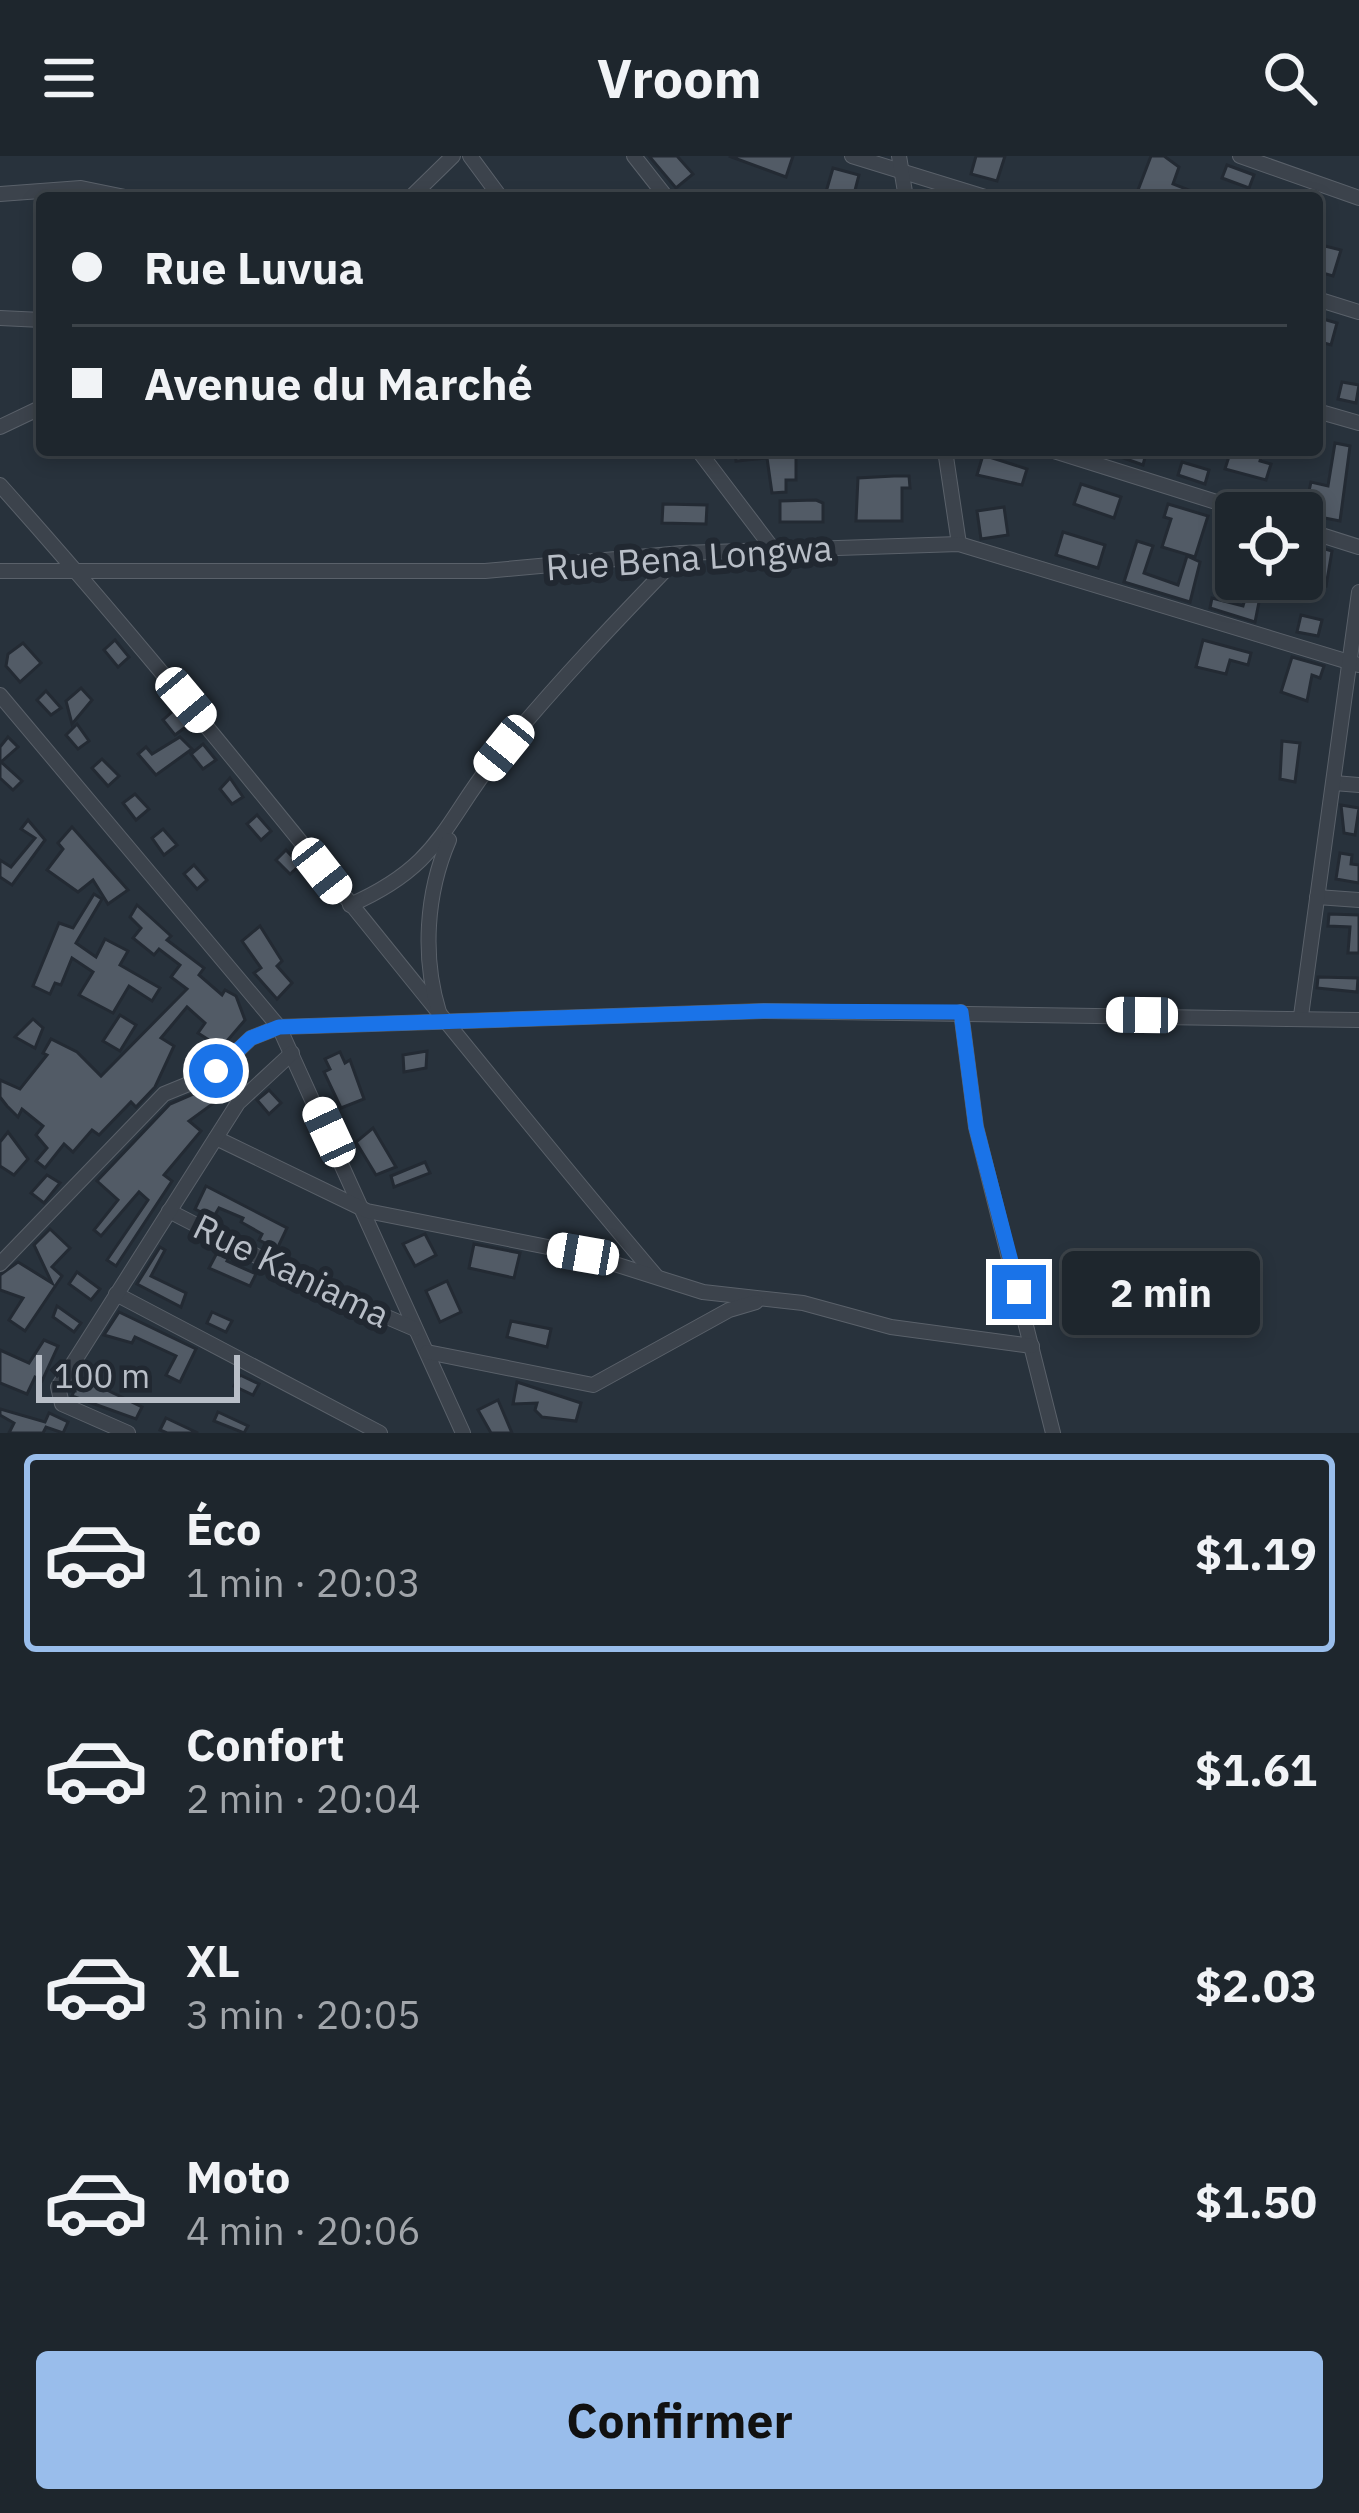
<!DOCTYPE html>
<html lang="fr">
<head>
<meta charset="utf-8">
<style>
	:root { --surface:#1e262d; --page:#262e35; --text:#f1f3f6; --muted:#a1a5aa; --line:#3c4349; --accent:#99bdeb }
	body { margin:0; font-family:"IBM Plex Sans",sans-serif; background:var(--page); color:var(--text); height:100vh; display:flex; flex-direction:column; font-size:45px; white-space:nowrap }
	* { box-sizing:border-box; margin:0 }
	p { font-size:39px; color:var(--muted) }
	.icon { flex:none; width:66px; height:66px; fill:none; stroke:currentColor; stroke-width:2; stroke-linecap:round; stroke-linejoin:round }
	.map { position:relative; height:1277px; overflow:hidden }
	.side { display:flex; flex-direction:column; background:var(--surface); flex:1 }
	.side>* { flex:none }
	.hud { position:absolute; left:36px; top:36px; width:1287px; height:264px; border-radius:12px; box-shadow:0 6px 18px #0003,0 0 0 3px var(--line); display:grid; align-content:center; height:264px; padding:0 36px; background:var(--surface) }
	.tools { position:absolute; left:1215px; top:336px; display:grid; gap:24px }
	.tools a { display:grid; place-items:center; width:108px; height:108px; border-radius:12px; background:var(--surface); box-shadow:0 6px 18px #0003,0 0 0 3px var(--line); font-size:60px }
	.scale { position:absolute; left:36px; bottom:30px; width:204px; box-sizing:border-box; padding-left:12px; border:6px solid #b8bec7; border-top:0; font-size:33px; line-height:42px; white-space:nowrap; color:#b8bec7; -webkit-text-stroke:9px #212831; paint-order:stroke }
	.end { position:absolute; width:54px; height:54px; margin:-27px; border:15px solid #1a73e8; background:#fff; box-shadow:0 0 0 6px #fff }
	.from { border-radius:50% }
	.bubble { position:absolute; height:84px; border-radius:12px; background:var(--surface); box-shadow:0 6px 18px #0003,0 0 0 3px var(--line); font-size:39px; font-weight:700; line-height:84px; text-align:center }
	.car { position:absolute; width:36px; height:72px; margin:-36px -18px; border-radius:15px; box-shadow:0 0 9px 3px #0007; background:linear-gradient(#fff 24%,#345 0 40%,#fff 0 76%,#345 0 86%,#fff 0) }
	.hud b { display:flex; align-items:center; gap:42px; height:114px; font-size:45px }
	.hud b+b { border-top:3px solid var(--line) }
	.hud i { width:30px; height:30px; background:var(--text) }
	ul { padding:21px 0 0; list-style:none }
	li { display:flex; align-items:center; gap:36px; height:198px; margin:0 24px 18px; padding:0 12px; border:6px solid transparent; border-radius:12px }
	li div { flex:1 }
	li b { display:block; font-size:45px }
	li em { font-style:normal; font-weight:700 }
	li.active { border-color:var(--accent) }
	li>.icon { width:108px; height:108px; stroke-width:1.5 }
	.cta { display:flex; gap:24px; margin-top:auto; padding:24px 36px }
	.cta a { flex:1; height:138px; border-radius:12px; background:var(--accent); color:#111; font-size:48px; font-weight:700; line-height:138px; text-align:center }
	header { display:flex; justify-content:space-between; align-items:center; height:156px; padding:0 36px; background:var(--surface); font-size:54px; font-weight:700 }
	.map>svg:first-child { display:block }
</style>
</head>
<body>
<header><svg class="icon" aria-label="menu" viewBox="0 0 24 24"><path d="M4 6h16M4 12h16M4 18h16"/></svg>Vroom<svg class="icon" aria-label="search" viewBox="0 0 24 24"><circle cx="10" cy="10" r="6"/><path d="M15 15l6 6"/></svg></header>
<div class="map">
<svg width="1359" height="1277" viewBox="0 0 1359 1277">
	<rect width="100%" height="100%" fill="#28323c"/>
	<g fill="#525b66" stroke="#232a33" stroke-width="3">
		<path d="M 649,0 L 677,0 L 693,18 L 676,32 Z"/>
		<path d="M 729,0 L 793,0 L 786,21 Z"/>
		<path d="M 976,0 L 1005,0 L 997,25 L 971,18 Z"/>
		<path d="M 1151,0 L 1164,0 L 1179,11 L 1173,28 L 1209,42 L 1135,42 Z"/>
		<path d="M 1227,9 L 1254,19 L 1249,32 L 1222,22 Z"/>
		<path d="M 833,12 L 859,19 L 853,42 L 826,36 Z"/>
		<path d="M 1325,90 L 1341,94 L 1333,120 L 1319,116 Z"/>
		<path d="M 1323,163 L 1337,167 L 1331,189 L 1317,185 Z"/>
		<path d="M 1342,226 L 1359,229 L 1356,247 L 1338,243 Z"/>
		<path d="M 1335,287 L 1350,290 L 1340,365 L 1304,358 L 1311,326 L 1328,330 Z"/>
		<path d="M 735,294 L 796,294 L 796,324 L 786,324 L 786,336 L 772,337 L 767,302 L 736,305 Z"/>
		<path d="M 1101,294 L 1147,294 L 1143,309 Z"/>
		<path d="M 1231,294 L 1262,297 L 1260,305 L 1271,308 L 1266,324 L 1225,313 Z"/>
		<path d="M 983,299 L 1027,313 L 1022,329 L 977,319 Z"/>
		<path d="M 1182,306 L 1209,314 L 1205,328 L 1178,319 Z"/>
		<path d="M 894,320 L 909,320 L 910,332 L 902,332 L 902,365 L 856,365 L 858,322 Z"/>
		<path d="M 1081,328 L 1121,341 L 1114,362 L 1074,348 Z"/>
		<path d="M 816,344 L 823,347 L 823,366 L 780,366 L 780,345 Z"/>
		<path d="M 663,348 L 707,349 L 706,368 L 662,367 Z"/>
		<path d="M 1168,348 L 1208,360 L 1195,401 L 1162,391 L 1171,363 L 1164,361 Z"/>
		<path d="M 1004,351 L 1008,379 L 981,383 L 977,355 Z"/>
		<path d="M 1063,376 L 1105,389 L 1098,412 L 1056,399 Z"/>
		<path d="M 1137,385 L 1153,390 L 1144,417 L 1178,429 L 1187,400 L 1200,406 L 1190,446 L 1124,426 Z"/>
		<path d="M 1302,386 L 1332,395 L 1326,430 L 1309,428 L 1312,401 L 1302,398 Z"/>
		<path d="M 1251,423 L 1263,426 L 1255,466 L 1210,452 L 1212,442 L 1243,450 Z"/>
		<path d="M 1301,459 L 1322,464 L 1318,480 L 1297,476 Z"/>
		<path d="M 115,484 L 129,501 L 118,511 L 104,494 Z"/>
		<path d="M 1203,484 L 1251,497 L 1248,509 L 1230,504 L 1226,518 L 1196,511 Z"/>
		<path d="M 23,487 L 41,507 L 20,526 L 6,510 L 8,498 Z"/>
		<path d="M 1292,501 L 1324,510 L 1320,522 L 1312,519 L 1307,545 L 1281,536 Z"/>
		<path d="M 81,532 L 92,544 L 72,568 L 66,545 Z"/>
		<path d="M 46,535 L 61,552 L 51,559 L 37,544 Z"/>
		<path d="M 173,555 L 187,570 L 175,579 L 163,564 Z"/>
		<path d="M 77,568 L 89,585 L 78,593 L 66,579 Z"/>
		<path d="M 8,581 L 18,591 L 1,606 L 22,625 L 13,634 L 0,622 L 0,591 Z"/>
		<path d="M 180,581 L 192,593 L 156,619 L 138,598 L 146,591 L 152,598 Z"/>
		<path d="M 1282,585 L 1300,587 L 1295,626 L 1280,623 Z"/>
		<path d="M 203,588 L 216,604 L 203,613 L 191,598 Z"/>
		<path d="M 102,603 L 119,620 L 108,630 L 92,612 Z"/>
		<path d="M 230,622 L 243,641 L 232,648 L 220,633 Z"/>
		<path d="M 135,638 L 149,653 L 136,664 L 123,647 Z"/>
		<path d="M 1341,649 L 1359,652 L 1355,679 L 1344,677 Z"/>
		<path d="M 257,659 L 271,675 L 261,684 L 247,668 Z"/>
		<path d="M 28,664 L 45,684 L 12,729 L 0,721 L 0,704 L 11,711 L 35,682 L 21,673 Z"/>
		<path d="M 72,671 L 128,734 L 108,748 L 93,724 L 78,736 L 47,714 L 63,693 L 58,687 Z"/>
		<path d="M 163,673 L 177,689 L 164,699 L 152,682 Z"/>
		<path d="M 286,694 L 300,709 L 290,718 L 276,704 Z"/>
		<path d="M 1340,697 L 1352,699 L 1351,708 L 1359,709 L 1359,727 L 1336,723 Z"/>
		<path d="M 194,709 L 207,724 L 197,733 L 184,718 Z"/>
		<path d="M 94,738 L 102,743 L 76,787 L 96,801 L 105,783 L 128,795 L 120,809 L 160,832 L 152,845 L 129,830 L 113,857 L 79,839 L 93,816 L 72,802 L 61,829 L 55,827 L 50,838 L 33,830 L 59,767 L 73,772 Z"/>
		<path d="M 137,749 L 171,780 L 167,784 L 204,812 L 199,819 L 222,839 L 225,834 L 236,840 L 245,864 L 209,906 L 200,899 L 212,886 L 198,877 L 205,867 L 187,851 L 161,882 L 174,890 L 155,931 L 136,951 L 131,946 L 99,979 L 92,974 L 73,996 L 64,988 L 45,1012 L 36,1005 L 47,992 L 36,979 L 43,970 L 22,953 L 18,961 L 7,950 L 0,941 L 0,924 L 20,933 L 47,899 L 43,897 L 51,883 L 77,896 L 101,920 L 187,833 L 171,821 L 180,809 L 159,793 L 154,799 L 133,782 L 141,772 L 130,761 Z"/>
		<path d="M 1329,758 L 1359,759 L 1359,797 L 1348,797 L 1350,771 L 1328,770 Z"/>
		<path d="M 260,770 L 282,805 L 277,810 L 292,827 L 277,843 L 254,817 L 261,812 L 242,785 Z"/>
		<path d="M 1318,821 L 1358,822 L 1357,836 L 1317,832 Z"/>
		<path d="M 120,859 L 136,869 L 120,895 L 103,885 Z"/>
		<path d="M 33,863 L 43,872 L 35,892 L 15,881 Z"/>
		<path d="M 427,895 L 426,912 L 404,916 L 403,899 Z"/>
		<path d="M 340,896 L 345,907 L 350,904 L 364,943 L 341,952 L 324,916 L 330,913 L 325,903 Z"/>
		<path d="M 221,926 L 226,933 L 218,938 L 222,941 L 189,965 L 201,975 L 164,1019 L 172,1025 L 116,1110 L 107,1104 L 148,1044 L 139,1036 L 101,1080 L 94,1074 L 118,1044 L 97,1025 L 170,948 Z"/>
		<path d="M 269,934 L 281,947 L 269,958 L 257,944 Z"/>
		<path d="M 373,972 L 396,1011 L 376,1019 L 356,986 Z"/>
		<path d="M 8,976 L 28,1003 L 14,1019 L 0,1010 L 0,986 Z"/>
		<path d="M 425,1006 L 430,1017 L 394,1031 L 391,1020 Z"/>
		<path d="M 47,1019 L 60,1027 L 44,1047 L 31,1037 Z"/>
		<path d="M 206,1030 L 287,1072 L 277,1093 L 259,1084 L 262,1078 L 241,1066 L 243,1062 L 219,1052 L 213,1062 L 195,1053 Z"/>
		<path d="M 50,1073 L 70,1092 L 52,1111 L 62,1120 L 25,1175 L 9,1164 L 23,1142 L 0,1134 L 0,1119 L 18,1106 L 52,1127 L 34,1089 Z"/>
		<path d="M 425,1078 L 436,1099 L 415,1110 L 403,1088 Z"/>
		<path d="M 474,1088 L 520,1097 L 514,1122 L 469,1112 Z"/>
		<path d="M 160,1091 L 165,1094 L 151,1120 L 186,1137 L 181,1151 L 137,1128 Z"/>
		<path d="M 219,1093 L 230,1099 L 227,1105 L 256,1118 L 250,1130 L 209,1112 Z"/>
		<path d="M 77,1116 L 100,1133 L 91,1144 L 69,1128 Z"/>
		<path d="M 447,1125 L 461,1156 L 440,1166 L 426,1135 Z"/>
		<path d="M 57,1150 L 81,1167 L 74,1176 L 53,1161 Z"/>
		<path d="M 119,1156 L 196,1193 L 180,1226 L 166,1219 L 176,1200 L 135,1181 L 132,1187 L 104,1179 Z"/>
		<path d="M 212,1156 L 232,1165 L 226,1176 L 207,1167 Z"/>
		<path d="M 511,1165 L 551,1173 L 547,1191 L 507,1181 Z"/>
		<path d="M 44,1184 L 58,1190 L 42,1225 L 35,1221 L 27,1238 L 0,1227 L 0,1194 L 29,1207 Z"/>
		<path d="M 240,1219 L 259,1228 L 253,1239 L 234,1230 Z"/>
		<path d="M 80,1221 L 142,1251 L 136,1263 L 72,1240 Z"/>
		<path d="M 517,1226 L 581,1247 L 576,1265 L 542,1261 L 535,1254 L 537,1247 L 513,1248 Z"/>
		<path d="M 498,1244 L 512,1277 L 491,1277 L 478,1254 Z"/>
		<path d="M 0,1253 L 45,1266 L 49,1257 L 68,1266 L 63,1277 L 46,1271 L 43,1277 L 9,1277 L 14,1267 L 0,1259 Z"/>
		<path d="M 218,1256 L 248,1270 L 244,1277 L 214,1265 Z"/>
		<path d="M 166,1262 L 198,1277 L 167,1277 L 160,1274 Z"/>
	</g>
	<g fill="none" stroke-linecap="round" stroke-linejoin="round">
		<defs>
			<g id="minor">
				<path d="M 470,0 L 501,42"/>
				<path d="M 634,0 L 667,42"/>
				<path d="M 852,0 L 988,42"/>
				<path d="M 899,0 L 906,42"/>
				<path d="M 1240,0 L 1359,42"/>
				<path d="M 0,38 L 81,32 L 130,42"/>
				<path d="M 410,42 L 453,0"/>
				<path d="M 1317,143 L 1359,156"/>
				<path d="M 0,162 L 42,164"/>
				<path d="M 1317,255 L 1359,267"/>
				<path d="M 0,271 L 42,251"/>
				<path d="M 698,294 L 773,393"/>
				<path d="M 945,294 L 959,388"/>
				<path d="M 1051,294 L 1251,357"/>
				<path d="M 0,329 C 228,584 434,859 656,1120"/>
				<path d="M 1302,373 L 1359,391"/>
				<path d="M 0,415 L 485,415 L 682,397 L 959,388 L 1359,509"/>
				<path d="M 0,539 L 279,871 L 463,1277"/>
				<path d="M 1334,627 L 1359,629"/>
				<path d="M 1317,741 L 1359,744"/>
				<path d="M 350,749 C 443,708 443,666 501,595 C 558,526 620,461 682,397"/>
				<path d="M 439,856 C 422,801 426,737 449,684"/>
				<path d="M 961,856 L 976,971 L 1053,1277"/>
				<path d="M 1301,860 L 1359,436"/>
				<path d="M 216,982 L 367,1055 L 583,1098 L 703,1136 L 803,1147 L 891,1171 L 1032,1190"/>
				<path d="M 169,1055 L 319,1132 L 415,1173"/>
				<path d="M 0,1108 L 164,938 L 213,918 L 251,882 L 279,871 L 764,855 L 1359,864"/>
				<path d="M 116,1138 L 380,1277"/>
				<path d="M 427,1196 L 593,1229 L 729,1154 L 756,1146"/>
				<path d="M 128,1277 L 62,1248 L 58,1231 L 238,947 L 292,897"/>
			</g>
		</defs>
		<use href="#minor" stroke="#5a616a" stroke-width="16"/>
		<use href="#minor" stroke="#3c434c" stroke-width="14"/>
	</g>
	<g fill="none" stroke-linecap="round" stroke-linejoin="round">
		<path stroke="#1a73e8" stroke-width="15" d="M 216,915 L 251,882 L 279,871 L 764,855 L 961,856 L 976,971 L 1019,1136"/>
	</g>
	<g text-anchor="middle" dominant-baseline="central" stroke-width="12" stroke-linejoin="round" paint-order="stroke">
		<g font-size="36" fill="#b8bec7" stroke="#212831">
			<text transform="translate(689 401) rotate(-4)">Rue Bena Longwa</text>
			<text transform="translate(292 1114) rotate(26)">Rue Kaniama</text>
		</g>
	</g>
</svg>
<div class="tools">
<a><svg class="icon" aria-label="locate" viewBox="0 0 24 24"><circle cx="12" cy="12" r="6"/><path d="M12 2v4M12 18v4M2 12h4M18 12h4"/></svg></a>
</div>
<div class="scale">100 m</div>
<i class="end from" style="left:216px;top:915px"></i>
<i class="end" style="left:1019px;top:1136px"></i>
<div class="bubble" style="left:1062px;top:1095px;width:198px">2 min</div>
<i class="car" style="left:186px;top:544px;rotate:140deg"></i>
<i class="car" style="left:504px;top:592px;rotate:219deg"></i>
<i class="car" style="left:322px;top:715px;rotate:142deg"></i>
<i class="car" style="left:1142px;top:859px;rotate:271deg"></i>
<i class="car" style="left:329px;top:976px;rotate:335deg"></i>
<i class="car" style="left:583px;top:1098px;rotate:280deg"></i>
<div class="hud">
<b><i class="from"></i>Rue Luvua</b>
<b><i></i>Avenue du Marché</b>
</div>
</div>
<section class="side">
<ul>
<li class="active"><svg class="icon" aria-label="car" viewBox="0 0 24 24"><path d="M5 17H2v-5l4-1 3-4h7l3 4 3 1v5h-3M9 17h6M6 11h13"/><circle cx="7" cy="17" r="2"/><circle cx="17" cy="17" r="2"/></svg><div><b>Éco</b><p>1 min · 20:03</p></div><em>$1.19</em></li>
<li><svg class="icon" aria-label="car" viewBox="0 0 24 24"><path d="M5 17H2v-5l4-1 3-4h7l3 4 3 1v5h-3M9 17h6M6 11h13"/><circle cx="7" cy="17" r="2"/><circle cx="17" cy="17" r="2"/></svg><div><b>Confort</b><p>2 min · 20:04</p></div><em>$1.61</em></li>
<li><svg class="icon" aria-label="car" viewBox="0 0 24 24"><path d="M5 17H2v-5l4-1 3-4h7l3 4 3 1v5h-3M9 17h6M6 11h13"/><circle cx="7" cy="17" r="2"/><circle cx="17" cy="17" r="2"/></svg><div><b>XL</b><p>3 min · 20:05</p></div><em>$2.03</em></li>
<li><svg class="icon" aria-label="car" viewBox="0 0 24 24"><path d="M5 17H2v-5l4-1 3-4h7l3 4 3 1v5h-3M9 17h6M6 11h13"/><circle cx="7" cy="17" r="2"/><circle cx="17" cy="17" r="2"/></svg><div><b>Moto</b><p>4 min · 20:06</p></div><em>$1.50</em></li>
</ul>
<div class="cta"><a>Confirmer</a></div>
</section>
</body>
</html>
